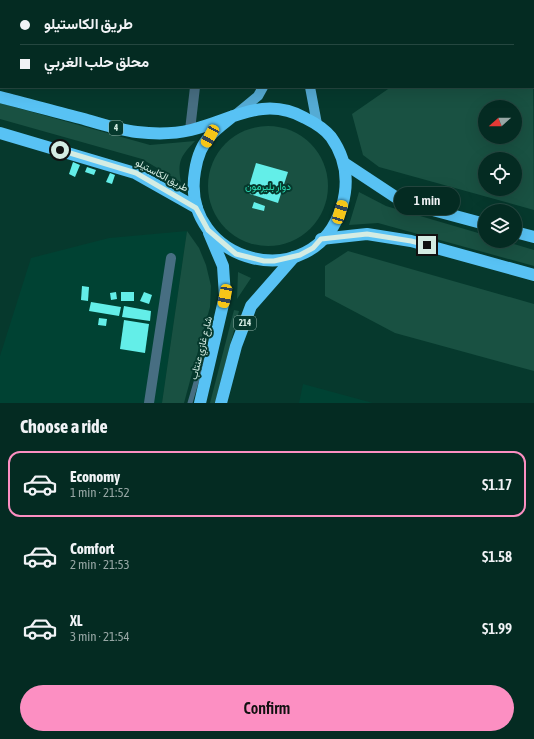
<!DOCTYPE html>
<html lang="en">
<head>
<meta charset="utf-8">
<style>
	:root { --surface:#042b22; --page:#12372f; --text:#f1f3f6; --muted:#97a7a5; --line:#254740; --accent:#fc8fc2 }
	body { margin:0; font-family:"Asap Condensed",Vazirmatn,sans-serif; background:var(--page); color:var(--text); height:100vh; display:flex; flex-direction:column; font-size:15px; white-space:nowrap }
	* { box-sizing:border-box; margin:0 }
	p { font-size:13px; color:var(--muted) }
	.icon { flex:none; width:22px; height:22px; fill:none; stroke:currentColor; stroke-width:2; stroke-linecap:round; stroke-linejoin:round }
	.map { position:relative; height:403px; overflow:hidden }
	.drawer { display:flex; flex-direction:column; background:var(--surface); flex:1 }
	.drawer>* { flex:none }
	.banner { position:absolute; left:0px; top:0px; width:534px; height:88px; box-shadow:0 4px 16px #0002,0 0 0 1px var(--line); display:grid; align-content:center; height:88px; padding:0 20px; background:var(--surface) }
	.needle { width:26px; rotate:249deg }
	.fabs { position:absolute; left:478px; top:100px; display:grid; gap:8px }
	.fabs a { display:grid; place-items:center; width:44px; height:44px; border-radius:50%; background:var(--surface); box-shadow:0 4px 16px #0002,0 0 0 1px var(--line); font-size:20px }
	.end { position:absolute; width:18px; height:18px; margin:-9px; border:5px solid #d4ece3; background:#111; box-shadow:0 0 0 2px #111 }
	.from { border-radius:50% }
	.bubble { position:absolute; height:28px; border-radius:14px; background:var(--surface); box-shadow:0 4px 16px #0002,0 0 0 1px var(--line); font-size:13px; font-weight:600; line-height:28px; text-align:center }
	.car { position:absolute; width:12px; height:24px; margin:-12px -6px; border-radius:5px; box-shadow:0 0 3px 1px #0007; background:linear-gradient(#f5c518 24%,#345 0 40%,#f5c518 0 76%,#345 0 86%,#f5c518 0) }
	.banner b { display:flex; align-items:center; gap:14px; height:38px; font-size:15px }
	.banner b+b { border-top:1px solid var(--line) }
	.banner i { width:10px; height:10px; background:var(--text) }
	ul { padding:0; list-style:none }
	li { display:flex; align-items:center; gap:12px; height:66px; margin:0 8px 6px; padding:0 12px; border:2px solid transparent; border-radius:12px }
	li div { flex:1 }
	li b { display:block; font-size:15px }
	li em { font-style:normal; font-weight:600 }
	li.current { border-color:var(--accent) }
	li>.icon { width:36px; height:36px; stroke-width:1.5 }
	h2 { padding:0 20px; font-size:18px; line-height:48px }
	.primary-button { display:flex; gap:8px; margin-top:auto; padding:8px 20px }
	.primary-button a { flex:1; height:46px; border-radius:24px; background:var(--accent); color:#111; font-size:16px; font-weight:600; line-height:46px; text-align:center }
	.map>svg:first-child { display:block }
</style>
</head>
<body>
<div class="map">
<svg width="534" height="403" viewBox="0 0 534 403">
	<rect width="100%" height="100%" fill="#06392d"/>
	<g fill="#004233">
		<path d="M 187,231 L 162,403 L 0,403 L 0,356 L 31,258 L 109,238 Z"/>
		<path d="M 303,384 L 373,403 L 299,403 Z"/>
	</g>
	<g fill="#195142" fill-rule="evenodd">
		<path d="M 533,68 L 534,210 L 379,167 L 363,155 L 352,114 L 391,87 L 533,87 ZM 485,107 L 515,107 L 515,137 L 485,137 ZM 485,159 L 515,159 L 515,189 L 485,189 Z"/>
		<path d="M 0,103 L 150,145 L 195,141 C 181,156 177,161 181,182 L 142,159 L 0,119 Z"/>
		<circle cx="268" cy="186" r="60"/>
		<path d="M 359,192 L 386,206 L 485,235 L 485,241 L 504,241 L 534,250 L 534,266 L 378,223 L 349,225 Z"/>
		<path d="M 187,231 L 199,248 L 206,265 L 211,286 L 210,307 L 184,403 L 162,403 Z"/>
		<path d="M 348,251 L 534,304 L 534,371 L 395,333 L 325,296 L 325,266 Z"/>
		<path d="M 238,272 L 251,278 L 237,299 Z"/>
		<path d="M 234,310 L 239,311 L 215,403 L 210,403 Z"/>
	</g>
	<g fill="#63eee8">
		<path d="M 73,162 L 80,165 L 75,177 L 69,174 Z"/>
		<path d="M 256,163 L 288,172 L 278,203 L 247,193 Z"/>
		<path d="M 87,167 L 96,170 L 94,175 L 85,172 Z"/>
		<path d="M 110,173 L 115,175 L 112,184 L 106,182 Z"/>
		<path d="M 254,202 L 265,206 L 264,211 L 252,208 Z"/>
		<path d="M 82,286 L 89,287 L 88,301 L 81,300 Z"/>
		<path d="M 116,292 L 117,299 L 111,300 L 110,293 Z"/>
		<rect x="121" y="292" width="13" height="9"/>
		<path d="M 144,292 L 152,295 L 149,304 L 140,301 Z"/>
		<path d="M 91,302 L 121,307 L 119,316 L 89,311 Z"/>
		<path d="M 124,306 L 151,311 L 150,321 L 122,317 Z"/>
		<path d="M 99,318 L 107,319 L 106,326 L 98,325 Z"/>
		<path d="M 124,320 L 149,324 L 145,353 L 120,349 Z"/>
	</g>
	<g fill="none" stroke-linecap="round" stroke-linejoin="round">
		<path stroke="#476e82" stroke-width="5" d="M 190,403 L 197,379 L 206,360"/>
		<g stroke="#476e82" stroke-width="10">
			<path d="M 204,1 L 204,0"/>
			<path d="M 190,130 L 195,87"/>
			<path d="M 149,403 L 171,258"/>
		</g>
		<g stroke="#55abd4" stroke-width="10">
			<path d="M 304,1 L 305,0"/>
			<path d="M 321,1 L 321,0"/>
			<path d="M 310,87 L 317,124"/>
			<path d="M 235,115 L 258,96 L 263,87"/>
		</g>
		<g stroke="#58c2f4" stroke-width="12">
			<path d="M 0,97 C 28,104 56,112 84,119 C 101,124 119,130 137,132 C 154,134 174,134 191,130 C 232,120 264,95 305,118 C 315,123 324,128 331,137 C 346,158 349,182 342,206 C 314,299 179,263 195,171 C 197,158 202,144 211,135 C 217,128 226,122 233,116"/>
			<path d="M 0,133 L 135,173 L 197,208"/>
			<path d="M 344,163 L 403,202 L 485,224"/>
			<path d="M 515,232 L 534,237"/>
			<path d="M 321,239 L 367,234 L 411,241 L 534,275"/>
			<path d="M 200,403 L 225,296 L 223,266 L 209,233"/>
			<path d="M 221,403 L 236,346 L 251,306 L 294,257"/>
		</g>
	</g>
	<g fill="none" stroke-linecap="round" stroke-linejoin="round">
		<path stroke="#d4ece3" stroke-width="5" d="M 60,150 L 136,173 L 196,208 L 208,230 L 236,254 L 264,261 L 274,261 L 300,255 L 313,248 L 321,239 L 367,234 L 411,241 L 427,245"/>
	</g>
	<g text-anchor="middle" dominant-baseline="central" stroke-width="4" stroke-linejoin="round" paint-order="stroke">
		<g fill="#06392d" stroke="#96b6ac" stroke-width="1">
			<rect x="109" y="121" width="14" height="14" rx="3"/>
			<rect x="234" y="316" width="22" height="14" rx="3"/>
		</g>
		<g font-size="9" font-weight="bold" fill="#d4ece3">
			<text x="116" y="128">4</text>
			<text x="245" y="323">214</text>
		</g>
		<g font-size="10" fill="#d4ece3" stroke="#06392d">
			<text transform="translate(162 175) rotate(28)">طريق الكاستيلو</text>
			<text transform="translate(201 348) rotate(-76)">شارع غازي عنتاب</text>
		</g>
		<g font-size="10" fill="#2adfb5" stroke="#06392d">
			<text x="268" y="186">دوار بليرمون</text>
		</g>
	</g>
</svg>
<div class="fabs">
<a><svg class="needle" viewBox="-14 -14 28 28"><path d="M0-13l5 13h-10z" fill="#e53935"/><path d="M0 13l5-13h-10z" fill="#97a7a5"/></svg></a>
<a><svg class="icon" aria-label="locate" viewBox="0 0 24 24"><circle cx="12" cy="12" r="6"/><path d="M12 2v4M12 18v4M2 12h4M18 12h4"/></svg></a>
<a><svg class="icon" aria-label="layers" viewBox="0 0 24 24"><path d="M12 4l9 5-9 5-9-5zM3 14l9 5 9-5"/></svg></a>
</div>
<i class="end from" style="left:60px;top:150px"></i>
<i class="end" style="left:427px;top:245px"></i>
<div class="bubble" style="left:394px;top:187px;width:66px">1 min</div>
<i class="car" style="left:210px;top:136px;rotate:209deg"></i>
<i class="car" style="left:340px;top:212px;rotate:17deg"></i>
<i class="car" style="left:225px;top:296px;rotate:191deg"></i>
<div class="banner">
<b><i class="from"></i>طريق الكاستيلو</b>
<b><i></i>محلق حلب الغربي</b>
</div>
</div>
<section class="drawer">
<h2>Choose a ride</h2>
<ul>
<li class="current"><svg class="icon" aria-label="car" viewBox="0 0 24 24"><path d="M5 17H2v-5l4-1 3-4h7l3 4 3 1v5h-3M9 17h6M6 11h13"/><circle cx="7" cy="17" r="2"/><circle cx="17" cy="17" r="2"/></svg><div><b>Economy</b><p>1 min · 21:52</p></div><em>$1.17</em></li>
<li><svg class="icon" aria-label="car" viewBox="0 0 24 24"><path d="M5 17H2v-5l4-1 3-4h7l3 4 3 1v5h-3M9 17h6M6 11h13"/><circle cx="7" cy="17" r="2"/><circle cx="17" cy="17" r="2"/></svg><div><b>Comfort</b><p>2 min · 21:53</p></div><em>$1.58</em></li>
<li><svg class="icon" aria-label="car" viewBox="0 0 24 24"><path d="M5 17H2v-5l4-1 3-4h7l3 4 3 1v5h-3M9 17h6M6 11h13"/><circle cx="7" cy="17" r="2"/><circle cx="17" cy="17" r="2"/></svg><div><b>XL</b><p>3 min · 21:54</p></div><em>$1.99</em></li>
</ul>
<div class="primary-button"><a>Confirm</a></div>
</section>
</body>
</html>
